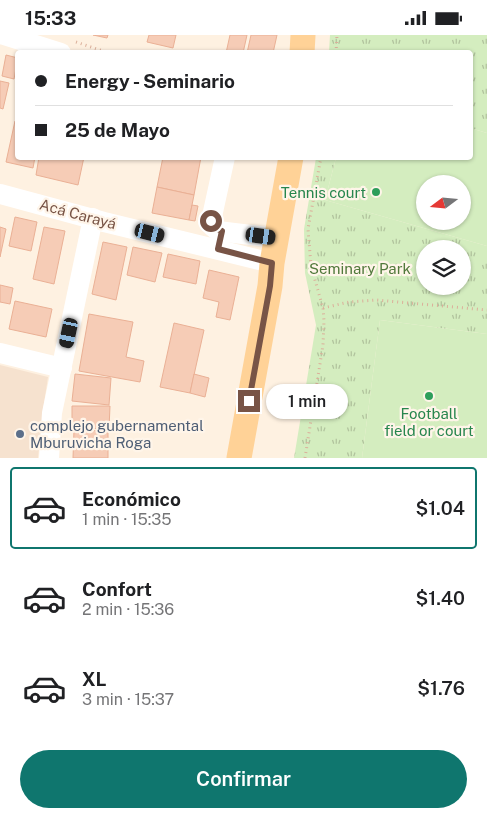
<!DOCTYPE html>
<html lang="es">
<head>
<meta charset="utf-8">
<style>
	:root { --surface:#fff; --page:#f2f2f2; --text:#202124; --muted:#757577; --line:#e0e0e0; --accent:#0f766e }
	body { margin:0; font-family:"Public Sans",sans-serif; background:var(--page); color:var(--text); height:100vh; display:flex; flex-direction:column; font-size:19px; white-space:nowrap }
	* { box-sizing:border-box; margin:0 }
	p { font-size:16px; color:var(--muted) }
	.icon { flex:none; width:28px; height:28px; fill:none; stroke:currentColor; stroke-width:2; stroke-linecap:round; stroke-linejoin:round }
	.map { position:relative; height:423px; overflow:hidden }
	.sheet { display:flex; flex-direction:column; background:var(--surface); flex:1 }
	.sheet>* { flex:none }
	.top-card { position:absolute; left:15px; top:15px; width:458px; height:110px; border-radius:5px; box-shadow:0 1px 4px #0004; display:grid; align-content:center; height:110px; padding:0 20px; background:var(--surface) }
	.needle { width:32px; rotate:254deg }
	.tools { position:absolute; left:416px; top:140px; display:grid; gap:10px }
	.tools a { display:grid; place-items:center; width:55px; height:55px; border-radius:50%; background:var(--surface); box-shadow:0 1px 4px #0004; font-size:25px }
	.end { position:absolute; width:22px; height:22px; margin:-11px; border:6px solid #785446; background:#fff; box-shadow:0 0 0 2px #fff }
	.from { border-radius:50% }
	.bubble { position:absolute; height:35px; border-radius:18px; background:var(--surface); box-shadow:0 1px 4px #0004; font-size:16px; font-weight:600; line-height:35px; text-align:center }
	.car { position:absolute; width:15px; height:30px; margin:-15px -8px; border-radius:6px; box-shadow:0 0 4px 1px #0007; background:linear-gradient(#222 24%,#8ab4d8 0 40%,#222 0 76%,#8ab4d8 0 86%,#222 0) }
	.top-card b { display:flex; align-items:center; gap:18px; height:48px; font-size:19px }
	.top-card b+b { border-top:1px solid var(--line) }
	.top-card i { width:12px; height:12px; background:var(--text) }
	ul { padding:9px 0 0; list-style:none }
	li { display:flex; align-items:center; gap:15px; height:82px; margin:0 10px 8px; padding:0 10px; border:2px solid transparent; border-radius:5px }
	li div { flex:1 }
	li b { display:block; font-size:19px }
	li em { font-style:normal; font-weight:600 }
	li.active { border-color:var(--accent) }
	li>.icon { width:45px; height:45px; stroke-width:1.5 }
	.cta { display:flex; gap:10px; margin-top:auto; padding:10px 20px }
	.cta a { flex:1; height:58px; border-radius:30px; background:var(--accent); color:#fff; font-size:20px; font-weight:600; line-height:58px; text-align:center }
	.status { display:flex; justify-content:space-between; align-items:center; height:35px; padding:0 25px; background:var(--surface); direction:ltr }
	.status svg { height:14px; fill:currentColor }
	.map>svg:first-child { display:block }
</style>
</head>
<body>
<div class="status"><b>15:33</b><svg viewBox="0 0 49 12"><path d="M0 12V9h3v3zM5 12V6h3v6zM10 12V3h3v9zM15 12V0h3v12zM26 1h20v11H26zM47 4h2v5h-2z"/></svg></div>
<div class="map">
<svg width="487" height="423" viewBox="0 0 487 423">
	<defs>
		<pattern id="park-tufts" width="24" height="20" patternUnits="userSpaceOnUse" patternTransform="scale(1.25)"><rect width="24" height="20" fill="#d4edbf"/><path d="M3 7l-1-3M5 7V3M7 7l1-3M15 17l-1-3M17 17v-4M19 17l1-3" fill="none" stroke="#b1c39d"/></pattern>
	</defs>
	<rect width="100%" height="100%" fill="#fef1e1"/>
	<path fill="#f6e2cf" d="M 0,330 L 48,342 L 43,375 L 38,423 L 0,423 Z"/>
	<g fill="#d4edbf" fill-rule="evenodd">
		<path d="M 470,93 L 487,98 L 487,211 L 325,165 L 336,123 L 470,122 ZM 425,149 L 462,149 L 462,186 L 425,186 Z"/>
		<path d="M 380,285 L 487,299 L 487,423 L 362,423 Z"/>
	</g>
	<g fill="url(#park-tufts)" fill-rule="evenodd">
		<path d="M 330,0 L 487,0 L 487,98 L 470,93 L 470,18 L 329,17 Z"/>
		<path d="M 316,123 L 336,123 L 325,165 L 487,211 L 487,299 L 380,285 L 362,423 L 294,423 L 316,290 L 305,238 L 304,194 ZM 425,214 L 462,214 L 462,251 L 425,251 Z"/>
	</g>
	<g fill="#f6ccb6" stroke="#eab095">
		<path d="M 93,0 L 108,0 L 107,3 Z"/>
		<path d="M 149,0 L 176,0 L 173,13 L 147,7 Z"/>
		<path d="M 230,0 L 247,0 L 243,18 L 226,18 Z"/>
		<path d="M 251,0 L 277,0 L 273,18 L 247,18 Z"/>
		<path d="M 6,20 L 18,23 L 14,44 L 2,41 Z"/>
		<path d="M 0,46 L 9,48 L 3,74 L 0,73 Z"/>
		<path d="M 15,86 L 18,87 L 18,122 L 35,122 L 33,133 L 6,127 Z"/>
		<path d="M 39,122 L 84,122 L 78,150 L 36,140 Z"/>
		<path d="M 163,122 L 201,122 L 194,160 L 157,152 Z"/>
		<path d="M 157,152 L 194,160 L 189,185 L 152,178 Z"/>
		<path d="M 192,170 L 198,171 L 195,186 L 189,185 Z"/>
		<path d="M 15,182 L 37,187 L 31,216 L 9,211 Z"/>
		<path d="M 0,192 L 6,194 L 0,222 Z"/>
		<path d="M 44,192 L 65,196 L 54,249 L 33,244 Z"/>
		<path d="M 103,207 L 127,212 L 116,265 L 92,259 Z"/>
		<path d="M 133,212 L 162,218 L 155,247 L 127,240 Z"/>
		<path d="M 168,219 L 200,226 L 196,249 L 163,242 Z"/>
		<path d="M 209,235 L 239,242 L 230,285 L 216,282 L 219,267 L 203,263 Z"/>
		<path d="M 0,250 L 13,253 L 10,269 L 0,267 Z"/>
		<path d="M 15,266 L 52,274 L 46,302 L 9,294 Z"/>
		<path d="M 89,279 L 133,287 L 126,322 L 144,326 L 140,347 L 79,336 Z"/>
		<path d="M 174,288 L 204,295 L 190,358 L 160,352 Z"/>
		<path d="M 75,339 L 111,343 L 109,370 L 72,366 Z"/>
		<path d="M 194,339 L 209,343 L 205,362 L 190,358 Z"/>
		<path d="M 72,371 L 110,371 L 109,394 L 72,393 Z"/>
		<path d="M 74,395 L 108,396 L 108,423 L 73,423 Z"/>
	</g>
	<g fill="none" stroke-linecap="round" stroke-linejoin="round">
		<g stroke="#dbaf9a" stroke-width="3" stroke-dasharray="1 4" stroke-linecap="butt">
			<path d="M 76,7 L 109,18"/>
			<path d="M 336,18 L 337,0"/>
			<path d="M 323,273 L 349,267 L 376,265 L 487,275"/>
			<path d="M 305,423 L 323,310 L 324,286 L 323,273 L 311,231 L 308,194 L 321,122"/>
		</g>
		<g stroke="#fff" stroke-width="20">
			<path d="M 4,0 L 61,18"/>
			<path d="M 225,122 L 211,186 L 213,192 L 218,196 L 276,203"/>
			<path d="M 0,159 L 104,187 L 272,228"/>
			<path d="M 0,318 L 62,333"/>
			<path d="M 49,423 L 52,378 L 93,183"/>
		</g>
		<g stroke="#ffd297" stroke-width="25">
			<path d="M 302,18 L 303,0"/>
			<path d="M 239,423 L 270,251 L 272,228 L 291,122"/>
		</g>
	</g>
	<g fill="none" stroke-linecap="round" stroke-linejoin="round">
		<path stroke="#785446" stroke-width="6" d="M 211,186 L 213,192 L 222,196 L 218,214 L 272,228 L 270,251 L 249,366"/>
	</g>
	<g fill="#2e9e5b" stroke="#fff5e9" stroke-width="2">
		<circle cx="376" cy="157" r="5"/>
		<circle cx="429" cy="361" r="5"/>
	</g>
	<circle fill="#5c6f8a" stroke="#fff5e9" stroke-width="2" cx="20" cy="399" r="5"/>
	<g text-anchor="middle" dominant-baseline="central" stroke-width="4.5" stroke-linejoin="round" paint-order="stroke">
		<g font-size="15" fill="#27864d" stroke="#fff5e9" text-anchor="end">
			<text x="366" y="157">Tennis court</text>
			<text x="429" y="378" text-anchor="middle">Football<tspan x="429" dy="17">field or court</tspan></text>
		</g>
		<g font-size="15" fill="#785446" stroke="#fff5e9">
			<text transform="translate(78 179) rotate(15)">Acá Carayá</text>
		</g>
		<g font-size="15" fill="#51793b" stroke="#fff5e9">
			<text x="360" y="233">Seminary Park</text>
		</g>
		<g font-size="15" fill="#4e5e75" stroke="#fff5e9" text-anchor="start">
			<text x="30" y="390">complejo gubernamental<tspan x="30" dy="17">Mburuvicha Roga</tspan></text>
		</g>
	</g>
</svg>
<div class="tools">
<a><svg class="needle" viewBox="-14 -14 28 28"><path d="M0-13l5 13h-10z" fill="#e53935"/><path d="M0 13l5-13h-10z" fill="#757577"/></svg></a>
<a><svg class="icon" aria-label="layers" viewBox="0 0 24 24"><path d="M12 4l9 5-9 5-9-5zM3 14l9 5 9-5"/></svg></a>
</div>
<i class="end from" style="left:211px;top:186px"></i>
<i class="end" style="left:249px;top:366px"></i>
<div class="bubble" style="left:266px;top:349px;width:82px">1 min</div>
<i class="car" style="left:150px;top:198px;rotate:104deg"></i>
<i class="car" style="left:261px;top:201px;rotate:98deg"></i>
<i class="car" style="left:69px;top:298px;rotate:192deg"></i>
<div class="top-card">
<b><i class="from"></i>Energy - Seminario</b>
<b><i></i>25 de Mayo</b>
</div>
</div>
<section class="sheet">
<ul>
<li class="active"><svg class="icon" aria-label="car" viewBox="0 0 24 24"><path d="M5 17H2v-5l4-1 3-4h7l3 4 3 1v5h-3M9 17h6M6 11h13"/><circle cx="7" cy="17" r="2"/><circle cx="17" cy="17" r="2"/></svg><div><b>Económico</b><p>1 min · 15:35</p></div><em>$1.04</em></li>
<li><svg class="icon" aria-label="car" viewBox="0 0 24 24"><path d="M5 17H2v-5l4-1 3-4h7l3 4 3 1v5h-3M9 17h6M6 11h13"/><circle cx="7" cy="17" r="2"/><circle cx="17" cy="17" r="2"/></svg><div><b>Confort</b><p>2 min · 15:36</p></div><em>$1.40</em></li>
<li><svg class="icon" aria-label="car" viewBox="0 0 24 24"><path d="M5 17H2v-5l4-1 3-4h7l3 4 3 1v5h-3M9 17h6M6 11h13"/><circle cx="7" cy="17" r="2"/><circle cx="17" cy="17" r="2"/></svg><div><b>XL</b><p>3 min · 15:37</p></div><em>$1.76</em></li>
</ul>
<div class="cta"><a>Confirmar</a></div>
</section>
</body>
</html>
